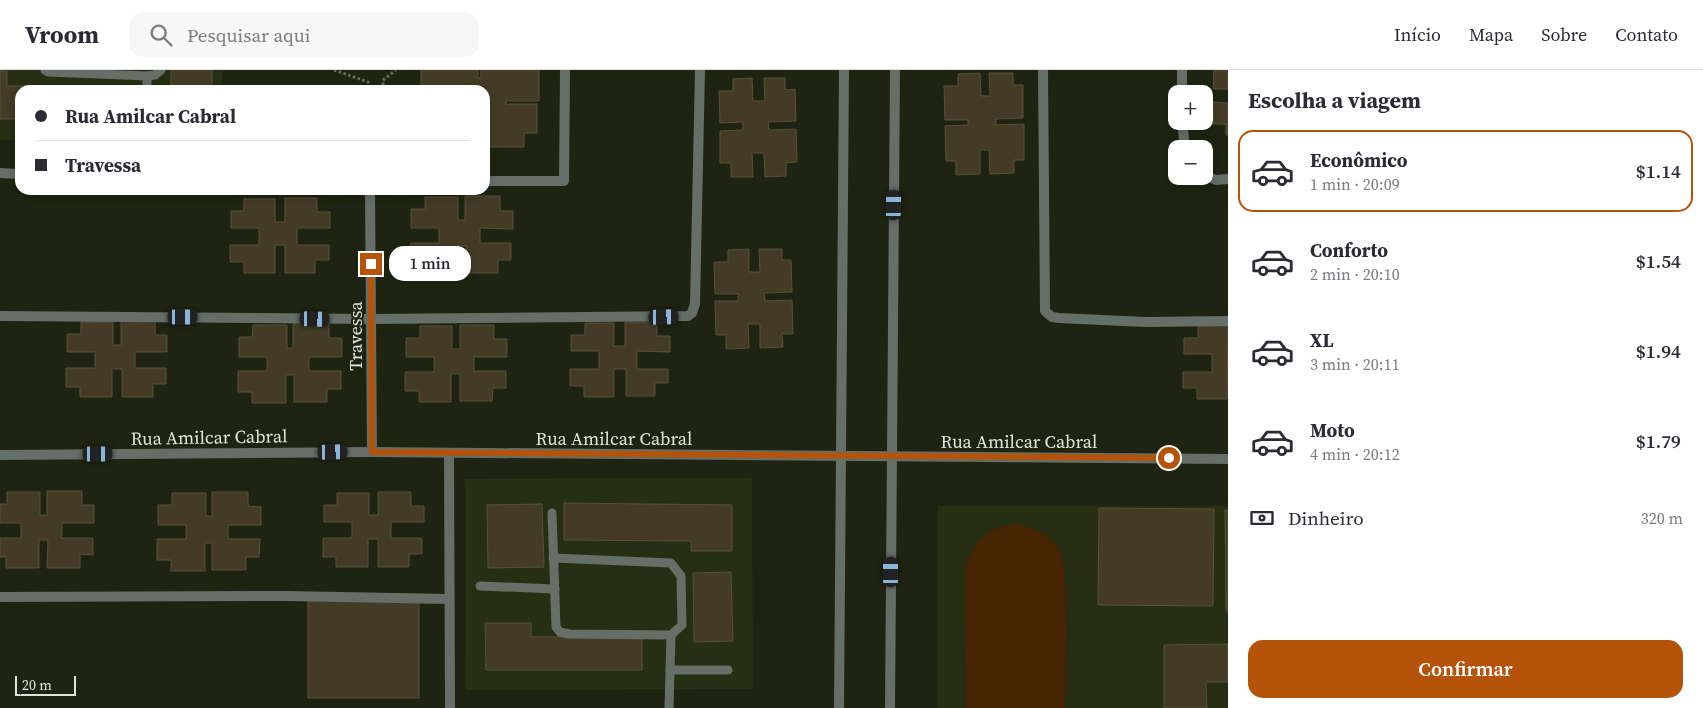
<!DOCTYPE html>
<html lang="pt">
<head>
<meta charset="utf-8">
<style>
	:root { --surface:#fff; --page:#f7f7f7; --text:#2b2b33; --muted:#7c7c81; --line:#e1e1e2; --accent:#b45309 }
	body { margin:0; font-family:"Source Serif 4",serif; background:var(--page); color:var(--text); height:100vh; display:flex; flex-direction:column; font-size:19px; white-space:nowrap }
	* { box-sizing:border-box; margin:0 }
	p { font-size:16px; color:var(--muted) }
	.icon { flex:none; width:28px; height:28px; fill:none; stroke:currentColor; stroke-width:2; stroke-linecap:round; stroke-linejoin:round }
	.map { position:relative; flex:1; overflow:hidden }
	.panel { display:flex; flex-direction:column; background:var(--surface); width:475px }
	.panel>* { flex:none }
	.guide { position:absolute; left:15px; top:15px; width:475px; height:110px; border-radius:15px; box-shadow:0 2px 8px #0003; display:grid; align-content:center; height:110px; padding:0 20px; background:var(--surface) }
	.buttons { position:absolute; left:1168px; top:15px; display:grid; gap:10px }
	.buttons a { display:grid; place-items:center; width:45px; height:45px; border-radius:10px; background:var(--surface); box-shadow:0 2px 8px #0003; font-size:25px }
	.scale { position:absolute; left:15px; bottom:12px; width:61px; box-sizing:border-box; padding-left:5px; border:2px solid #dfe4d7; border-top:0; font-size:14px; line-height:18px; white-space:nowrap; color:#dfe4d7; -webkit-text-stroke:4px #1e2411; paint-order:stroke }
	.end { position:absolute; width:22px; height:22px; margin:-11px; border:6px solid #b45309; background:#fff; box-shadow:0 0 0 2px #fff }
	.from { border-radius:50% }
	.bubble { position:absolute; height:35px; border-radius:15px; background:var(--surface); box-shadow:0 2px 8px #0003; font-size:16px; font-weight:600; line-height:35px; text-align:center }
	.car { position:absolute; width:15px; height:30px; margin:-15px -8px; border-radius:6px; box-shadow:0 0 4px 1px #0007; background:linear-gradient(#222 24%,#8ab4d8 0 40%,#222 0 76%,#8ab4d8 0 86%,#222 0) }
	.guide b { display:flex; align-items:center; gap:18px; height:48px; font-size:19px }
	.guide b+b { border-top:1px solid var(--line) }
	.guide i { width:12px; height:12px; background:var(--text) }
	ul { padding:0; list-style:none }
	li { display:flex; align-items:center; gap:15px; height:82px; margin:0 10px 8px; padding:0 10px; border:2px solid transparent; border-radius:15px }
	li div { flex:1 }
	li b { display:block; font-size:19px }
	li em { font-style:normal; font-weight:600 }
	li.active { border-color:var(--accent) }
	li>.icon { width:45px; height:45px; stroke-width:1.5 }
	h2 { padding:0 20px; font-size:22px; line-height:60px }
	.pay { display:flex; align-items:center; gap:12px; height:55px; padding:0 20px; font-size:19px }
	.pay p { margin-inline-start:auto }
	.action { display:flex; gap:10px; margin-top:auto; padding:10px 20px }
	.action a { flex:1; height:58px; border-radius:15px; background:var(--accent); color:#fff; font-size:20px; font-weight:600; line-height:58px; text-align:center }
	header { display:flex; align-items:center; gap:30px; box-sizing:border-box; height:70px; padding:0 25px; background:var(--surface); border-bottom:1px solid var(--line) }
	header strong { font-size:24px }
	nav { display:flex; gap:28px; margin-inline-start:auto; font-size:18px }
	.search { width:350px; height:45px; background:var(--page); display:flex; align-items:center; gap:12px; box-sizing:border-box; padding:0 18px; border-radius:15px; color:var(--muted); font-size:19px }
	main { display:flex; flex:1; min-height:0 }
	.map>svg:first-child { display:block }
</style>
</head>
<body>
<header>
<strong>Vroom</strong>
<div class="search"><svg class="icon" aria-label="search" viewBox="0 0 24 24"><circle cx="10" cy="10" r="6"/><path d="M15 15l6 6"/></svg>Pesquisar aqui</div>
<nav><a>Início</a><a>Mapa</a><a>Sobre</a><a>Contato</a></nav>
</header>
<main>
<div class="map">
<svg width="1228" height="638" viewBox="0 0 1228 638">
	<rect width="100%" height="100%" fill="#1e2411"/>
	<g fill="#262e13">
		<path d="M 0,0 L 223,0 L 222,20 L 20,20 L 20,70 L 0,70 Z"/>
		<path d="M 752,408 L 753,619 L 466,620 L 465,409 Z"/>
		<rect x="938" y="436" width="290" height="202"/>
	</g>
	<path fill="#472403" d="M 1017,453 C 1033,458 1048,462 1058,478 C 1071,496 1065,610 1065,638 L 966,638 L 965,499 C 974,469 986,459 1017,453 Z"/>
	<g fill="#433b26" stroke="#58503a">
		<rect x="171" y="0" width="41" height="20"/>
		<path d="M 421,0 L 478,0 L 478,8 L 481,8 L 481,0 L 539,0 L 539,31 L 506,31 L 506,34 L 537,34 L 537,63 L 524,63 L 524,77 L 485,77 L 485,20 L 421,20 Z"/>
		<path d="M 1214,0 L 1228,0 L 1228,19 L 1213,19 Z"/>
		<path d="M 0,1 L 7,1 L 7,16 L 117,16 L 117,20 L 20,20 L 20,49 L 0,49 Z"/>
		<path d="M 980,3 L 981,26 L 990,26 L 989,3 L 1013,3 L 1013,15 L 1023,15 L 1023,48 L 996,49 L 996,55 L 1024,54 L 1024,90 L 1014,90 L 1014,103 L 990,104 L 989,80 L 980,80 L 980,104 L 956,105 L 956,91 L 946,91 L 945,56 L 968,55 L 968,50 L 945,50 L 944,16 L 958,16 L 958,4 Z"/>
		<path d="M 752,8 L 753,31 L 765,31 L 764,8 L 785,8 L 785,20 L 795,19 L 796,51 L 768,52 L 769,60 L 796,59 L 797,92 L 786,93 L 786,106 L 765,107 L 764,83 L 752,83 L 753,107 L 731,107 L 731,93 L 720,93 L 720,61 L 743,60 L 743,52 L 720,53 L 719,21 L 733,21 L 733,9 Z"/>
		<path d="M 1213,32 L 1228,33 L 1228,65 L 1226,65 L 1226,54 L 1213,54 Z"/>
		<path d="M 465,126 L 500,126 L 500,141 L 513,141 L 513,159 L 480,158 L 480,173 L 511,173 L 511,190 L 498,190 L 498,203 L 466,203 L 466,176 L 457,176 L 457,204 L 424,204 L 424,193 L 410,193 L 411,173 L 439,173 L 439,158 L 411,158 L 411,139 L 425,139 L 425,127 L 458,127 L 458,150 L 465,150 Z"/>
		<path d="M 285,128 L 317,128 L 317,142 L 330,142 L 330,158 L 297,158 L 297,175 L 329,175 L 329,190 L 315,190 L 315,203 L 285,203 L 285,175 L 275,175 L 275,203 L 244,203 L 244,192 L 230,192 L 230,175 L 259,175 L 259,158 L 231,158 L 231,141 L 244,141 L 244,129 L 275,129 L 275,152 L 285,152 Z"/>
		<path d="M 749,179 L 749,202 L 760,202 L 759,179 L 782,179 L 782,190 L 791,190 L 792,222 L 764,223 L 765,231 L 792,230 L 793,264 L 782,264 L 783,277 L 760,278 L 760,254 L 748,254 L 749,278 L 726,279 L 726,265 L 716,265 L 715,231 L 738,231 L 738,224 L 715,224 L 714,192 L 728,192 L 728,180 Z"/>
		<path d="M 121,251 L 155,251 L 155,265 L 167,265 L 167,282 L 135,282 L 135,298 L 166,298 L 166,314 L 153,314 L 153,327 L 122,327 L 122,299 L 112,299 L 112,327 L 80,327 L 80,317 L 66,317 L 66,298 L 95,298 L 95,282 L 67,282 L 67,264 L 81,264 L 81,252 L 113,252 L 113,275 L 121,275 Z"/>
		<path d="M 625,252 L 657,252 L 657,266 L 670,266 L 670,282 L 637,281 L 637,299 L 668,299 L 668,313 L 655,313 L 655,326 L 626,326 L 626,299 L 614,299 L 614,327 L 584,327 L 584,316 L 570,316 L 570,299 L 599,299 L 599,281 L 571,281 L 571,265 L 585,265 L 585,253 L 614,253 L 614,276 L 625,276 Z"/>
		<path d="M 293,254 L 329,254 L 329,268 L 342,268 L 342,287 L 309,287 L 309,301 L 341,301 L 341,319 L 327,319 L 327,332 L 294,332 L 294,305 L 286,305 L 286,333 L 252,333 L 252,322 L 238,322 L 238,301 L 267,301 L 267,287 L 239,287 L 239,267 L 252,267 L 253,255 L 287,255 L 287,278 L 293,278 Z"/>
		<path d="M 460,255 L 494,255 L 494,269 L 507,269 L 507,287 L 474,287 L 474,301 L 506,301 L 506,318 L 493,318 L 492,331 L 460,331 L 460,304 L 451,304 L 451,332 L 419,332 L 419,321 L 405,321 L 405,302 L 434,302 L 434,287 L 406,287 L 406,268 L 420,268 L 420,256 L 452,256 L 452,279 L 460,279 Z"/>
		<path d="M 1198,256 L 1228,256 L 1227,329 L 1197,329 L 1197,318 L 1183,318 L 1183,302 L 1212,302 L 1212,284 L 1184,284 L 1184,268 L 1198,268 Z"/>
		<path d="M 47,421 L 82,421 L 82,435 L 94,435 L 94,453 L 62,453 L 62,468 L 93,468 L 93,485 L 80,484 L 80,498 L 47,498 L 48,470 L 39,470 L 39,498 L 6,498 L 6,487 L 0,487 L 0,468 L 21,468 L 21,453 L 0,453 L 0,434 L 7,434 L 7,422 L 40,422 L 40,445 L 47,445 Z"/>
		<path d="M 212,422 L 248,422 L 248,436 L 261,437 L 261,455 L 228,455 L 228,469 L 260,469 L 259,487 L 246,487 L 246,500 L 212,500 L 212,473 L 205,473 L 205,501 L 171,501 L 171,490 L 157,490 L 157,469 L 186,469 L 186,455 L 158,455 L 158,435 L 172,435 L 172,423 L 206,423 L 206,446 L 212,446 Z"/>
		<path d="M 378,422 L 411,422 L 411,436 L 424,436 L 424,452 L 391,452 L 391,468 L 422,468 L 422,484 L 409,484 L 409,497 L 378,497 L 378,469 L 368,469 L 368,497 L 336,497 L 336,487 L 323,487 L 323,468 L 352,468 L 352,452 L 324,452 L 324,435 L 337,435 L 337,423 L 369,423 L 369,445 L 378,445 Z"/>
		<path d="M 564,433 L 732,435 L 732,481 L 691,481 L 691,471 L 564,470 Z"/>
		<path d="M 542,434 L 544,497 L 488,498 L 487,435 Z"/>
		<path d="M 1099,438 L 1214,439 L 1213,536 L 1098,535 Z"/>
		<path d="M 1225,440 L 1228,440 L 1228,541 L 1226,541 Z"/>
		<path d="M 731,502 L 733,571 L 694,572 L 693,503 Z"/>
		<rect x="308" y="530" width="111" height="98"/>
		<path d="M 485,553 L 531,553 L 531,567 L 642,566 L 642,600 L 486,600 Z"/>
		<path d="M 1228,574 L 1228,612 L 1206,612 L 1207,638 L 1164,638 L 1164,575 Z"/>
	</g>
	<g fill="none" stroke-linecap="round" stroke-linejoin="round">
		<g stroke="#676d5c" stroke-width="3" stroke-dasharray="2.5 2.5" stroke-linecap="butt">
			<path d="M 334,0 L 368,12 L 372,20"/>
			<path d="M 383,20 L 383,10 L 396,0"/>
		</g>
		<g stroke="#656f68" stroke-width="9">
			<path d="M 45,0 L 48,2 L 147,6 L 155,5 L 161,0"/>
			<path d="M 147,6 L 147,20"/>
			<path d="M 552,443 L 556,557 L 560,562 L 569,564 L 671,565 L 682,555 L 681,506 L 671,493 L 553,488"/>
			<path d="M 480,516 L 555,519"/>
			<path d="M 670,600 L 728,600"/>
			<path d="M 669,638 L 671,565"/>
		</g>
		<g stroke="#656f68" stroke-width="10">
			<path d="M 1043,0 L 1045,241 L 1052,247 L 1059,248 L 1145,252 L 1228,251"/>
			<path d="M 1182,0 L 1182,24"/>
			<path d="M 1182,51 L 1185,79"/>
			<path d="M 0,103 L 20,104"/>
			<path d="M 1204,105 L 1216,110 L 1228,109"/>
			<path d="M 485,111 L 564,111 L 565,0"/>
			<path d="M 370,120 L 372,382"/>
			<path d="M 0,246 L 372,249 L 688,246 L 692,243 L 695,234 L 700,0"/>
			<path d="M 449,383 L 450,638"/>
			<path d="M 0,385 L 372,382 L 1228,389"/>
			<path d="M 0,527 L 286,526 L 449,529"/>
		</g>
		<g stroke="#656f68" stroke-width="10">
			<path d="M 839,638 L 844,0"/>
			<path d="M 890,638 L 895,0"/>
		</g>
	</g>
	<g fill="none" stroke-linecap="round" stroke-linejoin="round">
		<path stroke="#b45309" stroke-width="6" d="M 371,194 L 372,382 L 1169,388"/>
	</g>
	<g text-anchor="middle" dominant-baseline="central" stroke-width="4" stroke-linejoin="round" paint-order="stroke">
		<g font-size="18" fill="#dfe4d7" stroke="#1e2411">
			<text transform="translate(355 266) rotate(-90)">Travessa</text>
			<text transform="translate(209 367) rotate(-1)">Rua Amilcar Cabral</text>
			<text x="614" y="368">Rua Amilcar Cabral</text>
			<text x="1019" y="371">Rua Amilcar Cabral</text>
		</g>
	</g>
</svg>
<div class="buttons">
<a>+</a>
<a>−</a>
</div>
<div class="scale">20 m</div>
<i class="end from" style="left:1169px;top:388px"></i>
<i class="end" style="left:371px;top:194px"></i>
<div class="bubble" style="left:389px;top:176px;width:82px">1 min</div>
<i class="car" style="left:894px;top:135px;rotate:1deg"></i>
<i class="car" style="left:183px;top:247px;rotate:90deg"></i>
<i class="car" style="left:664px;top:247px;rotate:89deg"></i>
<i class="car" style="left:315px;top:249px;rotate:91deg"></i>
<i class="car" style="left:333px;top:382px;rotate:89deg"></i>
<i class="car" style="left:98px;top:384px;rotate:90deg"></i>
<i class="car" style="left:891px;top:502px;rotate:0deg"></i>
<div class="guide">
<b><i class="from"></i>Rua Amilcar Cabral</b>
<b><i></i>Travessa</b>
</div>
</div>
<section class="panel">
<h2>Escolha a viagem</h2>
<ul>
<li class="active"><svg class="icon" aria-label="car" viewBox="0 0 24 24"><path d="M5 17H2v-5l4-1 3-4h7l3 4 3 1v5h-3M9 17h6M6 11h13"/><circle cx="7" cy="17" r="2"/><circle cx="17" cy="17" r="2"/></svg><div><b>Econômico</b><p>1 min · 20:09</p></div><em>$1.14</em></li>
<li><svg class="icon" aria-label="car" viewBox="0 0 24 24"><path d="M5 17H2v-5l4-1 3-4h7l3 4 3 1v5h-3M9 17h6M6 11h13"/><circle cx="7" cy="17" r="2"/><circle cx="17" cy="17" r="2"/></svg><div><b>Conforto</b><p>2 min · 20:10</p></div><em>$1.54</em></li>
<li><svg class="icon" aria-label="car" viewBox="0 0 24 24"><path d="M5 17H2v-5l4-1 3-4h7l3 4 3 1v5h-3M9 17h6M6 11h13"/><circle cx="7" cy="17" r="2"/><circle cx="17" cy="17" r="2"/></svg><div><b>XL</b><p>3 min · 20:11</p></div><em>$1.94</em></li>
<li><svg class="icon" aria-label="car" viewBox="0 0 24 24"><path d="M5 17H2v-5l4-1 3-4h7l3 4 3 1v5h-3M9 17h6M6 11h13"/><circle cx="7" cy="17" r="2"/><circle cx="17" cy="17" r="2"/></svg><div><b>Moto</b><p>4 min · 20:12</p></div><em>$1.79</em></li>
</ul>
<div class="pay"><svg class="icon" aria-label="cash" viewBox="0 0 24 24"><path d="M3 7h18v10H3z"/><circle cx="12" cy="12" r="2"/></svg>Dinheiro<p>320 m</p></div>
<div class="action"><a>Confirmar</a></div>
</section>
</main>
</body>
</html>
